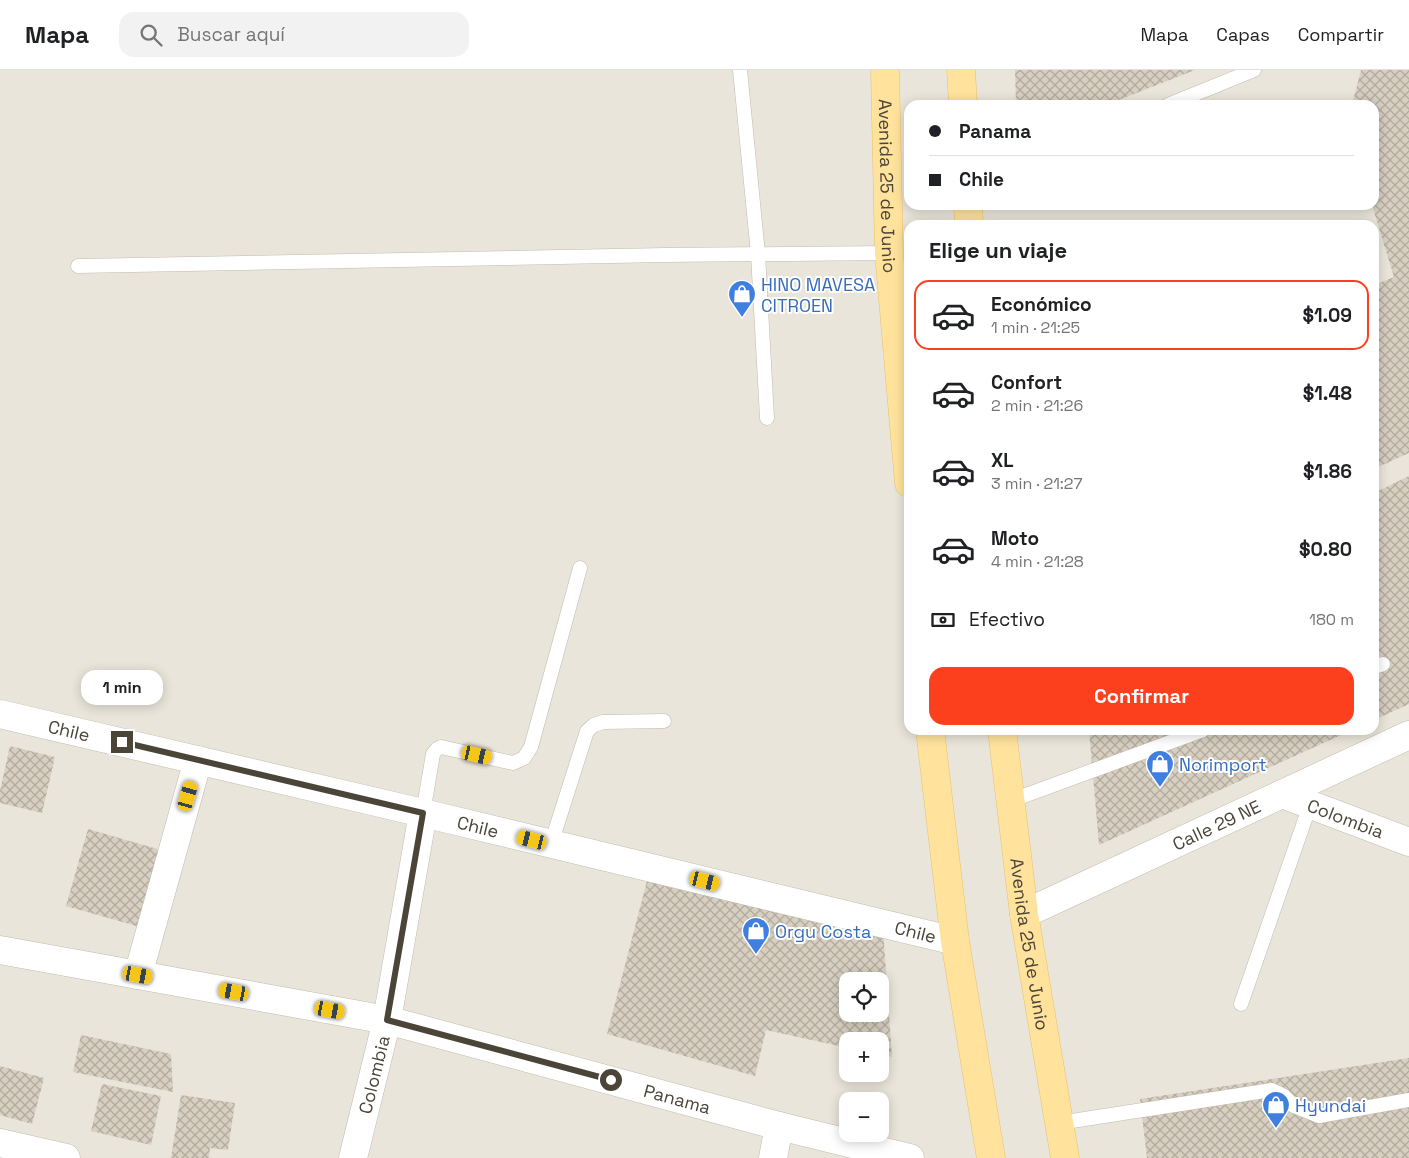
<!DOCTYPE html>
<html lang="es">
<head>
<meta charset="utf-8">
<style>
	:root { --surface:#fff; --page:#f2f2f2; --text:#202124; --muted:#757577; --line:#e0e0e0; --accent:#fc3f1d }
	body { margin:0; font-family:"Space Grotesk",sans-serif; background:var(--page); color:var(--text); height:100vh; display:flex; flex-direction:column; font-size:19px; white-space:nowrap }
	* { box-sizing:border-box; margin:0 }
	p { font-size:16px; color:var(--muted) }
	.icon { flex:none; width:28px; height:28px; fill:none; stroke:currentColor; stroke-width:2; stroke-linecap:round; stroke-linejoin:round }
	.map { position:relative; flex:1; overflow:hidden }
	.panel { position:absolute; left:904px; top:150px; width:475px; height:515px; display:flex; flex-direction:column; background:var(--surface); border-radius:15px; box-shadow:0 2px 12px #0003 }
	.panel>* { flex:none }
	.hud { position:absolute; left:904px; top:30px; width:475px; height:110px; border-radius:15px; box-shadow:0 2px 12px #0003; display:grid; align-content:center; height:110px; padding:0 25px; background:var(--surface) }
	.controls { position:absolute; left:839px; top:902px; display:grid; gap:10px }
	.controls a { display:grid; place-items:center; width:50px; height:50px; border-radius:10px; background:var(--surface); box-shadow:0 2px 12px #0003; font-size:25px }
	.end { position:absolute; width:22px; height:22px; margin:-11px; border:6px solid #4b4439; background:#fff; box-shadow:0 0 0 2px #fff }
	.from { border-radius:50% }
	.bubble { position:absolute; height:35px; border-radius:15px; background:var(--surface); box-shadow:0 2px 12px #0003; font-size:16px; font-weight:600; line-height:35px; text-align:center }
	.car { position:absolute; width:15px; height:30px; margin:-15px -8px; border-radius:6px; box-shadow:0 0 4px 1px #0007; background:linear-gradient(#f5c518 24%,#345 0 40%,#f5c518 0 76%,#345 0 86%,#f5c518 0) }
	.hud b { display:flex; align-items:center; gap:18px; height:48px; font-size:19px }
	.hud b+b { border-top:1px solid var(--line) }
	.hud i { width:12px; height:12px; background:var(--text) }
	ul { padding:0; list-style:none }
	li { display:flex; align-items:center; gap:15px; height:70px; margin:0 10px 8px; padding:0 15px; border:2px solid transparent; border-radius:15px }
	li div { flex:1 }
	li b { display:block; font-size:19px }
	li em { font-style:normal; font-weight:600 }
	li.active { border-color:var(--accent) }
	li>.icon { width:45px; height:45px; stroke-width:1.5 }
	h2 { padding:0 25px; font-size:22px; line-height:60px }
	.pay { display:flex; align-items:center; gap:12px; height:55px; padding:0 25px; font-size:19px }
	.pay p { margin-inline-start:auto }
	.cta { display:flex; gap:10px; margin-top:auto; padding:10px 25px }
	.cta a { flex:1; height:58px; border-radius:15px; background:var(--accent); color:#fff; font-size:20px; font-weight:600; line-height:58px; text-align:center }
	header { display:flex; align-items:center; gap:30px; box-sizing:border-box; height:70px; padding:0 25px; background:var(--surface); border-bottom:1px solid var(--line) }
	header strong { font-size:24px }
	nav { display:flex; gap:28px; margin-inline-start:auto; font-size:18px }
	.search { width:350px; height:45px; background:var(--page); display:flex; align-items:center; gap:12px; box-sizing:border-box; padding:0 18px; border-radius:15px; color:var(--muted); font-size:19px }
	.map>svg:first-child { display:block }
</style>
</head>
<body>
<header>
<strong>Mapa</strong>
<div class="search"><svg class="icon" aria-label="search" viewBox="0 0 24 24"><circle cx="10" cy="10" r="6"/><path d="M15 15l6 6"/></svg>Buscar aquí</div>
<nav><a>Mapa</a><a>Capas</a><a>Compartir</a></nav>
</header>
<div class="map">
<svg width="1409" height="1088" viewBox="0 0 1409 1088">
	<defs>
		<pattern id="building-cross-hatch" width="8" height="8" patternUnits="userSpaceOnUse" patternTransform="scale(1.25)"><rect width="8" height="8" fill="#d8cfc1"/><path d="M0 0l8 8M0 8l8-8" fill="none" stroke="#b1aa9e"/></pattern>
	</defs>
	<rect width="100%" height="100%" fill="#f6f3ec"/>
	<path fill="#eae5da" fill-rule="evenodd" d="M 0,0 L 1409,0 L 1409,1088 L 0,1088 ZM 909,35 L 1374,35 L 1374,135 L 909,135 ZM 909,155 L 1374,155 L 1374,660 L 909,660 ZM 848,911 L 880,911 L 880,944 L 848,944 ZM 848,971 L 880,971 L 880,1004 L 848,1004 ZM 848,1031 L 880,1031 L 880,1064 L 848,1064 Z"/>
	<g fill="url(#building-cross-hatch)" fill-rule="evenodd">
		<path d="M 1015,0 L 1195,0 L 1106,35 L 1016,35 Z"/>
		<path d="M 1361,0 L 1409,0 L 1409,383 L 1374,399 L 1374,215 L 1394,207 L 1372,135 L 1374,135 L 1374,35 L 1352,35 Z"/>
		<path d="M 1409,406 L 1409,634 L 1374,650 L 1374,423 Z"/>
		<path d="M 1089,660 L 1352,660 L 1099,775 Z"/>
		<path d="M 10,676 L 55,687 L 42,743 L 0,733 L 0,721 Z"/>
		<path d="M 88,759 L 161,780 L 140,857 L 66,836 Z"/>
		<path d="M 648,807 L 883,859 L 892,987 L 880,984 L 880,971 L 848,971 L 848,978 L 766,960 L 755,1006 L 607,964 ZM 848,911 L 880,911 L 880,944 L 848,944 Z"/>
		<path d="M 81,965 L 171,984 L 173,1022 L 73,1002 Z"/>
		<path d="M 1409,988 L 1409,1088 L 1147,1088 L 1140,1029 Z"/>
		<path d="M 0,996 L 44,1008 L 32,1054 L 0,1045 Z"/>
		<path d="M 102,1014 L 161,1026 L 151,1075 L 91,1061 Z"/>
		<path d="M 181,1025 L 235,1033 L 228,1080 L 210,1078 L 209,1088 L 171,1088 Z"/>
	</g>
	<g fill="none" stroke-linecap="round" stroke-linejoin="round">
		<defs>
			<g id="service">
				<path d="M 740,0 L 758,184 L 767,348"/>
				<path d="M 1168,35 L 1254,0"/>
				<path d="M 78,196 L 665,185 L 889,183"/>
				<path d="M 1374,597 L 1383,594"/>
				<path d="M 1010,731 L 1203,660"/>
				<path d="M 423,743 L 433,684 L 437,679 L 441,677 L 513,693 L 524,688 L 531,677 L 580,498"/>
				<path d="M 551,774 L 587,661 L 594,655 L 603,652 L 664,651"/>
				<path d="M 1241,934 L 1310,735"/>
				<path d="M 1059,1053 L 1272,1020 L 1284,1026 L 1294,1036 L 1319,1046 L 1409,1030"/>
			</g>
			<g id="minor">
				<path id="s1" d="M 0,644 L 423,743 L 955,871"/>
				<path id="s2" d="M 1282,724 L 1409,772"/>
				<path id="s3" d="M 1024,844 L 1409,665"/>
				<path id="s4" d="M 0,880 L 387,950 L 779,1056 L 910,1088"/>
				<path d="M 138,905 L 198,690"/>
				<path d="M 0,1073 L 66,1088"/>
				<path id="s5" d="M 353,1088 L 387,950 L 423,743"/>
				<path d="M 773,1088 L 779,1056"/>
			</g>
			<g id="primary">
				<path id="s6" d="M 885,0 L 889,183 L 909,413"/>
				<path d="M 961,0 L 963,35"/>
				<path d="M 968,135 L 969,155"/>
				<path d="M 930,660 L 955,871 L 991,1088"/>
				<path id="s7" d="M 1002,660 L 1024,844 L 1065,1088"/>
			</g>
		</defs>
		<use href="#service" stroke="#c2bbae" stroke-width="15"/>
		<use href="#minor" stroke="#c2bbae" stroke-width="29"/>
		<use href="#primary" stroke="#e6c16a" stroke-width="29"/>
		<use href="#service" stroke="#fff" stroke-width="14"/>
		<use href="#minor" stroke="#fff" stroke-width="28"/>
		<use href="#primary" stroke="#ffe39c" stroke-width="28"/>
	</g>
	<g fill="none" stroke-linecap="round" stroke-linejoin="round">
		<path stroke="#4b4439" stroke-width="6" d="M 122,672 L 423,743 L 387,950 L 611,1010"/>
	</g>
	<defs>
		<symbol id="shop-pin" viewBox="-11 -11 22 30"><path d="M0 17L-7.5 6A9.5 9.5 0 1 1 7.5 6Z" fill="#3f7fe0" stroke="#fff"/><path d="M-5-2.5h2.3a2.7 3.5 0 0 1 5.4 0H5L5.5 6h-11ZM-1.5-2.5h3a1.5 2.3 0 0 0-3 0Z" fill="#fff"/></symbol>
	</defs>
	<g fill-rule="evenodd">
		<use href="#shop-pin" x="726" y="208" width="32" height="43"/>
		<use href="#shop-pin" x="1144" y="678" width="32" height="43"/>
		<use href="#shop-pin" x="740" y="845" width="32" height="43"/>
		<use href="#shop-pin" x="1260" y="1019" width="32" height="43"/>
	</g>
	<g text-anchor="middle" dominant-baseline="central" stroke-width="4" stroke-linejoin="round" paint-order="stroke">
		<g font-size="18" fill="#4b4439" stroke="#fff">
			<text stroke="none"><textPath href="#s6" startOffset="116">Avenida 25 de Junio</textPath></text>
			<text stroke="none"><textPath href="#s1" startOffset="71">Chile</textPath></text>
			<text stroke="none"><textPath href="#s2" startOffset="68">Colombia</textPath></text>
			<text stroke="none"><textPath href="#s3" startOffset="212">Calle 29 NE</textPath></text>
			<text stroke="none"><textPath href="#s1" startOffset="491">Chile</textPath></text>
			<text stroke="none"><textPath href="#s1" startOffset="941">Chile</textPath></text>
			<text stroke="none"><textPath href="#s7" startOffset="216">Avenida 25 de Junio</textPath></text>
			<text stroke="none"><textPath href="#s5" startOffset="86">Colombia</textPath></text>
			<text stroke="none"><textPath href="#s4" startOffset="694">Panama</textPath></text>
		</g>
		<g font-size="18" fill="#366cbe" stroke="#fff" text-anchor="start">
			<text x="761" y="214">HINO MAVESA<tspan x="761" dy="21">CITROEN</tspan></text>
			<text x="1179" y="694">Norimport</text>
			<text x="775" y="861">Orgu Costa</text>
			<text x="1295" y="1035">Hyundai</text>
		</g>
	</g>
</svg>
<div class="controls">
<a><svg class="icon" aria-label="locate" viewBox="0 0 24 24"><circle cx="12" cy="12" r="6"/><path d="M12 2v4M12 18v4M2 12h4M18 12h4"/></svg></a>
<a>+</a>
<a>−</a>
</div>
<i class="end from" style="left:611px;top:1010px"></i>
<i class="end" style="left:122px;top:672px"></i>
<div class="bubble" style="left:81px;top:600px;width:82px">1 min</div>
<i class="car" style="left:477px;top:685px;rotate:103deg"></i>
<i class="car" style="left:188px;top:726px;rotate:16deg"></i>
<i class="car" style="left:532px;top:770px;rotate:284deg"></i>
<i class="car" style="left:705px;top:811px;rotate:104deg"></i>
<i class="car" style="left:138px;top:905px;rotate:100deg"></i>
<i class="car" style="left:234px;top:922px;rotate:280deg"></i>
<i class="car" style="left:330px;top:940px;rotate:100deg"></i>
<div class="hud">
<b><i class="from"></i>Panama</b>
<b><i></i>Chile</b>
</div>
<section class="panel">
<h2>Elige un viaje</h2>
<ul>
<li class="active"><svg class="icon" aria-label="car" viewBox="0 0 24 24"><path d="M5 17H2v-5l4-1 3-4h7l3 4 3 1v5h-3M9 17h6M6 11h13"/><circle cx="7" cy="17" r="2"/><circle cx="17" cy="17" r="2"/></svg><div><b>Económico</b><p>1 min · 21:25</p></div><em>$1.09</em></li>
<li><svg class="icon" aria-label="car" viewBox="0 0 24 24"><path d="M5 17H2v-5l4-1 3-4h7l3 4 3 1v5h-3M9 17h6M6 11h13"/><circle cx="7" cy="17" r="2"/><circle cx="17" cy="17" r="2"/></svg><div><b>Confort</b><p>2 min · 21:26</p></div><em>$1.48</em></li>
<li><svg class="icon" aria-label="car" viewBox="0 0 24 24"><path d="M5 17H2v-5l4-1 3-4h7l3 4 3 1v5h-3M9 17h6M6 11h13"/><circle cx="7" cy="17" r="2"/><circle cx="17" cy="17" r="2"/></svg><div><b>XL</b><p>3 min · 21:27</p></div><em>$1.86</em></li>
<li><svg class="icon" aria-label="car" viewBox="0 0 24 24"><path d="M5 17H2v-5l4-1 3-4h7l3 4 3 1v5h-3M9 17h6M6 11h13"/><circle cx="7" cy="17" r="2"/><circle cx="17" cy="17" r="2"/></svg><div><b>Moto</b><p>4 min · 21:28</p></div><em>$0.80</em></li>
</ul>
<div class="pay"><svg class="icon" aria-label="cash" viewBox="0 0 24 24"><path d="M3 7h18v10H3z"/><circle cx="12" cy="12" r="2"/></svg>Efectivo<p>180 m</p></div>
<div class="cta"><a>Confirmar</a></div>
</section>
</div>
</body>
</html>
